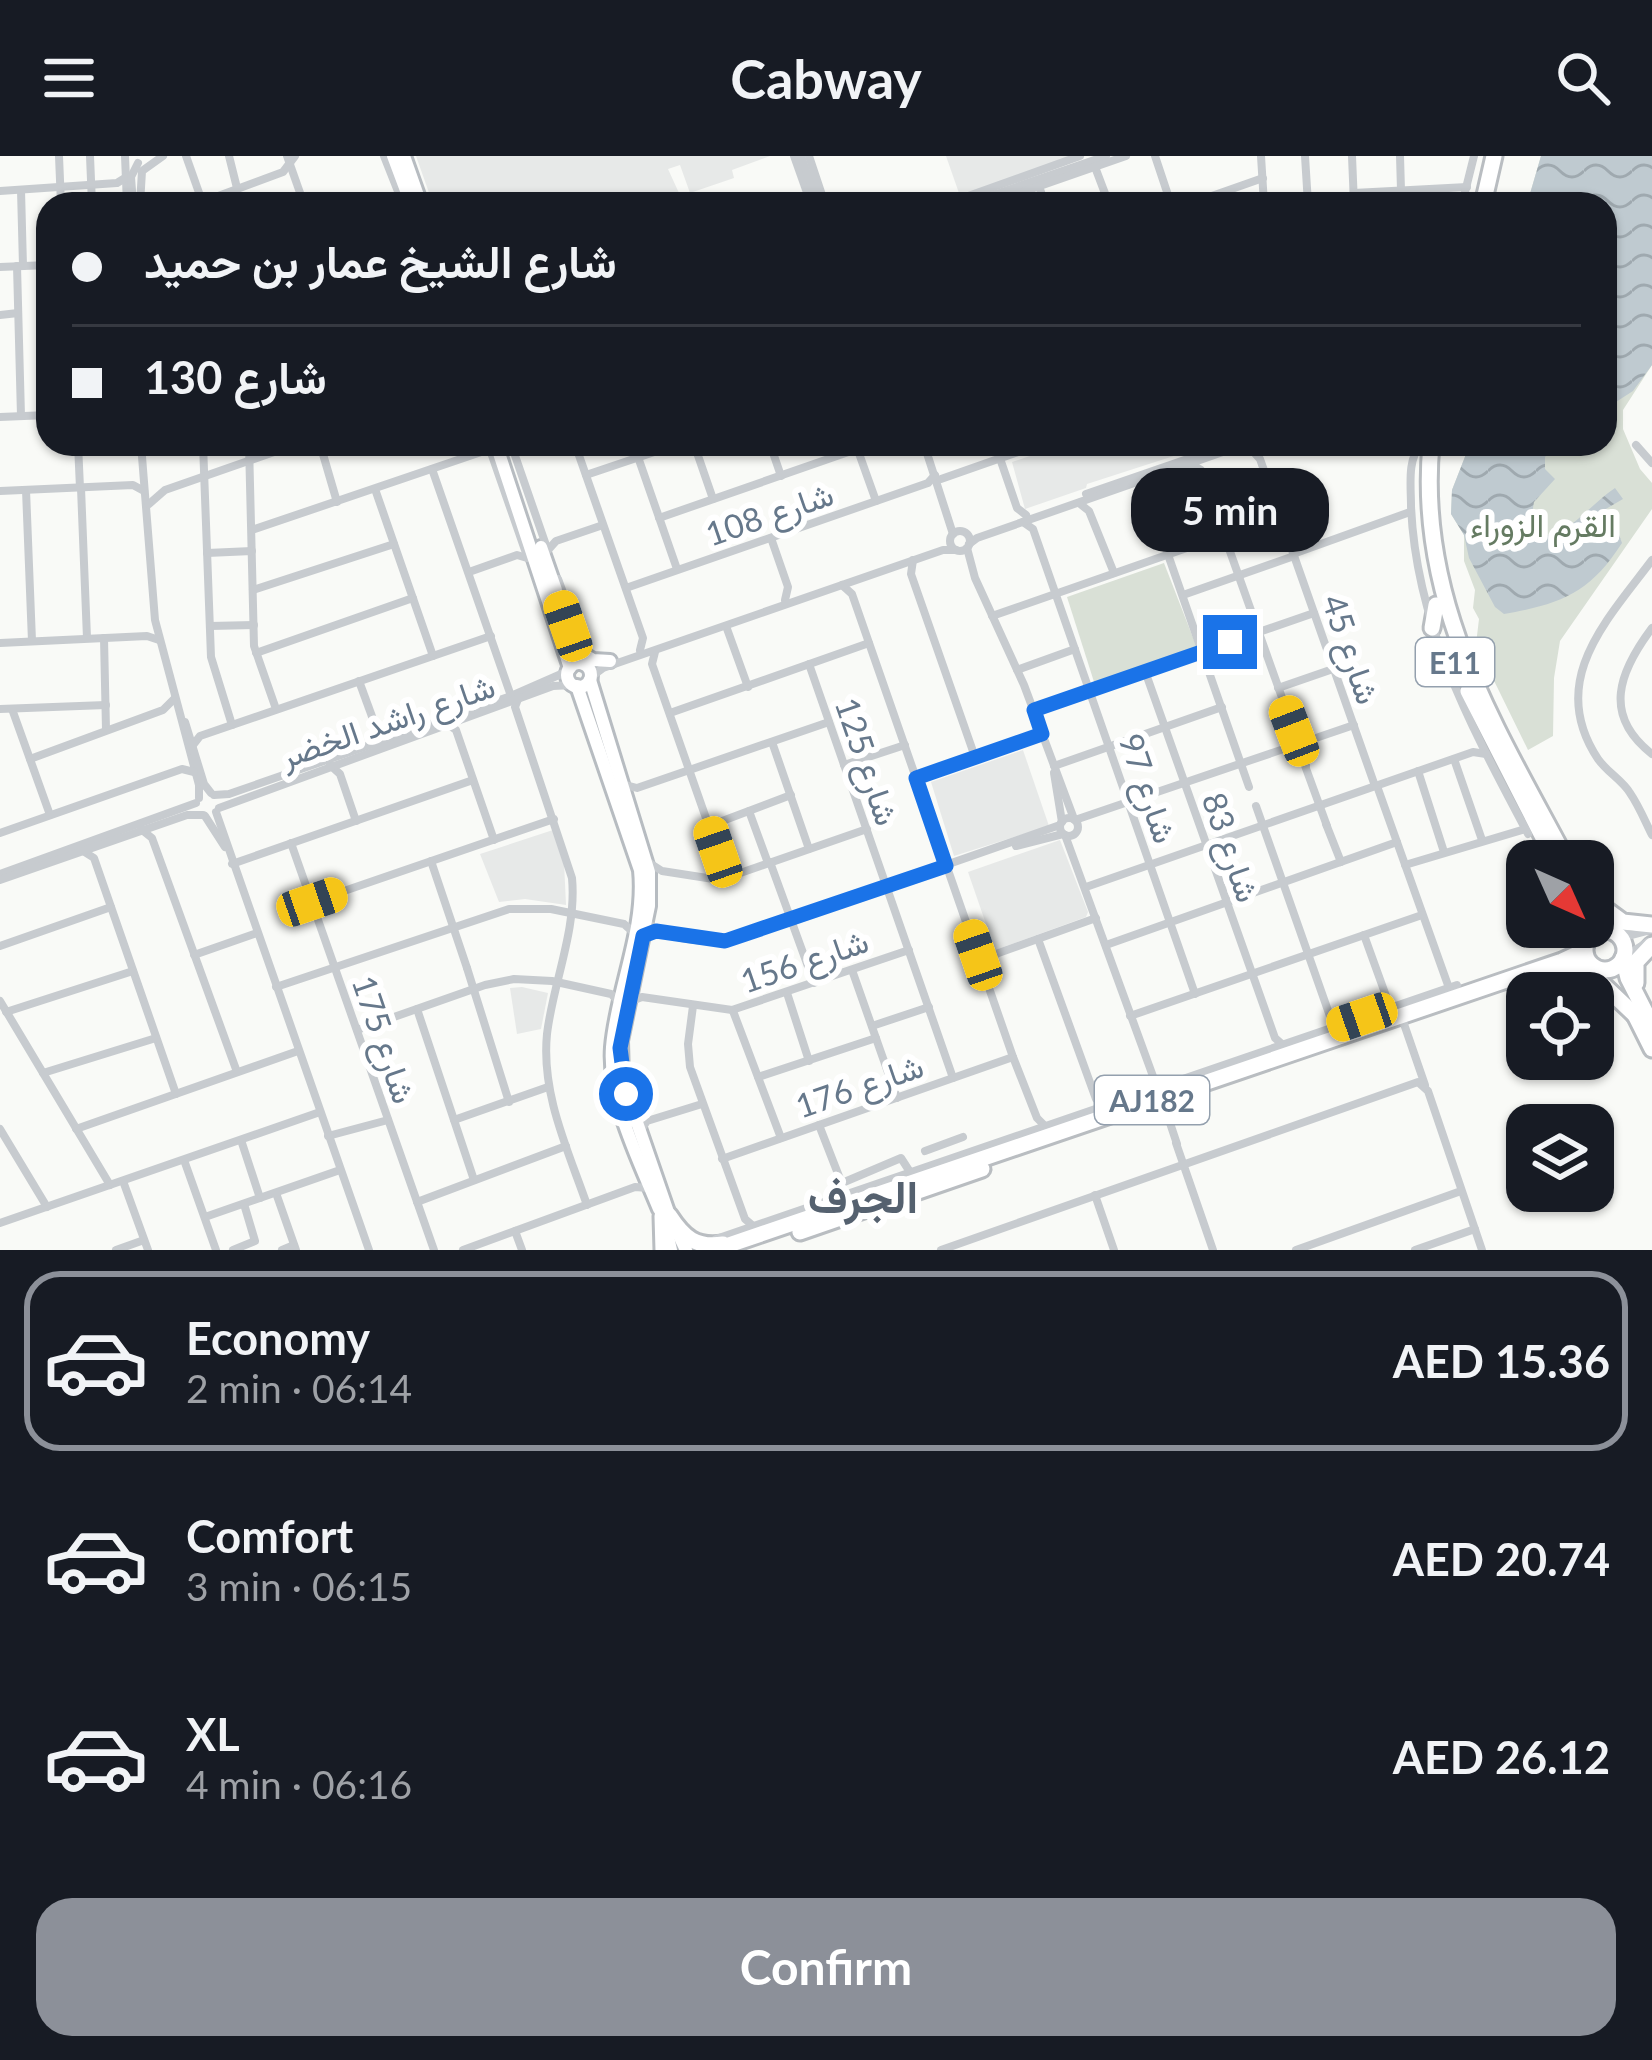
<!DOCTYPE html>
<html lang="en">
<head>
<meta charset="utf-8">
<style>
	:root { --surface:#171b24; --page:#242831; --text:#f1f3f6; --muted:#9ea1a6; --line:#363941; --accent:#8c9099 }
	body { margin:0; font-family:Lato,Vazirmatn,sans-serif; background:var(--page); color:var(--text); height:100vh; display:flex; flex-direction:column; font-size:45px; white-space:nowrap }
	* { box-sizing:border-box; margin:0 }
	p { font-size:39px; color:var(--muted) }
	.icon { flex:none; width:66px; height:66px; fill:none; stroke:currentColor; stroke-width:2; stroke-linecap:round; stroke-linejoin:round }
	.map { position:relative; height:1094px; overflow:hidden }
	.drawer { display:flex; flex-direction:column; background:var(--surface); flex:1 }
	.drawer>* { flex:none }
	.banner { position:absolute; left:36px; top:36px; width:1581px; height:264px; border-radius:36px; box-shadow:0 3px 9px #0004; display:grid; align-content:center; height:264px; padding:0 36px; background:var(--surface) }
	.needle { width:78px; rotate:135deg }
	.tools { position:absolute; left:1506px; top:684px; display:grid; gap:24px }
	.tools a { display:grid; place-items:center; width:108px; height:108px; border-radius:24px; background:var(--surface); box-shadow:0 3px 9px #0004; font-size:60px }
	.end { position:absolute; width:54px; height:54px; margin:-27px; border:15px solid #1a73e8; background:#fff; box-shadow:0 0 0 6px #fff }
	.from { border-radius:50% }
	.bubble { position:absolute; height:84px; border-radius:36px; background:var(--surface); box-shadow:0 3px 9px #0004; font-size:39px; font-weight:700; line-height:84px; text-align:center }
	.car { position:absolute; width:36px; height:72px; margin:-36px -18px; border-radius:15px; box-shadow:0 0 9px 3px #0007; background:linear-gradient(#f5c518 24%,#345 0 40%,#f5c518 0 76%,#345 0 86%,#f5c518 0) }
	.banner b { display:flex; align-items:center; gap:42px; height:114px; font-size:45px }
	.banner b+b { border-top:3px solid var(--line) }
	.banner i { width:30px; height:30px; background:var(--text) }
	ul { padding:21px 0 0; list-style:none }
	li { display:flex; align-items:center; gap:36px; height:180px; margin:0 24px 18px; padding:0 12px; border:6px solid transparent; border-radius:36px }
	li div { flex:1 }
	li b { display:block; font-size:45px }
	li em { font-style:normal; font-weight:700 }
	li.on { border-color:var(--accent) }
	li>.icon { width:108px; height:108px; stroke-width:1.5 }
	.action { display:flex; gap:24px; margin-top:auto; padding:24px 36px }
	.action a { flex:1; height:138px; border-radius:36px; background:var(--accent); color:#fff; font-size:48px; font-weight:700; line-height:138px; text-align:center }
	header { display:flex; justify-content:space-between; align-items:center; height:156px; padding:0 36px; background:var(--surface); font-size:54px; font-weight:700 }
	.map>svg:first-child { display:block }
</style>
</head>
<body>
<header><svg class="icon" aria-label="menu" viewBox="0 0 24 24"><path d="M4 6h16M4 12h16M4 18h16"/></svg>Cabway<svg class="icon" aria-label="search" viewBox="0 0 24 24"><circle cx="10" cy="10" r="6"/><path d="M15 15l6 6"/></svg></header>
<div class="map">
<svg width="1652" height="1094" viewBox="0 0 1652 1094">
	<defs>
		<pattern id="water-waves" width="16" height="10" patternUnits="userSpaceOnUse" patternTransform="scale(3)"><rect width="16" height="10" fill="#bfcad0"/><path d="M0 5q4-4 8 0t8 0" fill="none" stroke="#9fa9af"/></pattern>
	</defs>
	<rect width="100%" height="100%" fill="#f9faf7"/>
	<g fill="#e7e9e8">
		<path d="M 416,0 L 770,0 L 732,14 L 734,22 L 690,37 L 680,9 L 668,13 L 684,48 L 600,48 L 598,37 L 568,48 L 433,48 Z"/>
		<path d="M 946,0 L 1076,0 L 960,40 Z"/>
		<path d="M 1065,288 L 1180,288 L 1183,297 L 1087,328 L 1086,332 L 1025,353 L 1012,306 Z"/>
		<path d="M 1023,594 L 1049,670 L 954,700 L 931,626 Z"/>
		<path d="M 553,674 L 564,706 L 566,749 L 525,743 L 499,746 L 480,698 Z"/>
		<path d="M 1060,684 L 1088,756 L 1086,761 L 995,794 L 968,716 Z"/>
		<path d="M 522,831 L 548,837 L 541,873 L 517,878 L 510,832 Z"/>
	</g>
	<g fill="#d9e0d6">
		<path d="M 1541,0 L 1652,0 L 1652,209 L 1623,254 L 1623,273 L 1640,313 L 1652,327 L 1652,353 L 1560,485 L 1554,522 L 1553,580 L 1528,594 L 1476,488 L 1479,463 L 1473,452 L 1475,434 L 1464,405 L 1464,379 L 1451,358 L 1452,334 L 1470,288 L 1605,288 L 1605,48 L 1527,48 Z"/>
		<path d="M 1164,407 L 1197,492 L 1095,529 L 1067,441 Z"/>
	</g>
	<g fill="url(#water-waves)">
		<path d="M 1541,0 L 1652,0 L 1652,209 L 1633,235 L 1605,253 L 1605,48 L 1527,48 Z"/>
		<path d="M 1470,288 L 1556,288 L 1545,301 L 1545,313 L 1555,323 L 1534,346 L 1530,370 L 1552,381 C 1576,369 1593,347 1615,332 L 1623,343 L 1604,354 L 1602,363 L 1618,376 L 1622,387 C 1590,437 1561,448 1504,458 L 1495,451 L 1469,402 L 1464,379 L 1451,358 L 1452,334 Z"/>
	</g>
	<g fill="none" stroke-linecap="round" stroke-linejoin="round">
		<defs>
			<g id="major">
				<path d="M 393,0 L 411,48"/>
				<path d="M 404,0 L 421,48"/>
				<path d="M 496,288 L 570,512"/>
				<path d="M 541,391 L 556,434"/>
				<path d="M 564,459 L 584,508"/>
				<path d="M 583,498 L 593,504 L 610,505"/>
				<circle cx="579" cy="519" r="12"/>
				<path d="M 590,524 L 649,716 L 649,750 L 621,885 L 622,923 L 669,1059 L 686,1094"/>
				<path d="M 577,530 L 640,714 C 646,774 617,832 612,891 C 608,944 639,1004 659,1053"/>
				<path d="M 666,1072 L 671,1094"/>
			</g>
			<g id="highway">
				<path d="M 1483,48 L 1494,0"/>
				<path d="M 1431,288 C 1416,447 1496,571 1567,705"/>
				<path d="M 1432,472 L 1436,449"/>
				<path d="M 1468,535 L 1555,705"/>
				<path d="M 1593,744 L 1623,766 L 1652,769"/>
				<circle cx="1605" cy="794" r="20"/>
				<path d="M 1623,802 L 1628,822 L 1652,869"/>
				<path d="M 1566,812 L 1582,808 L 1594,811"/>
				<path d="M 1531,824 L 1568,818 L 1598,824 L 1635,859"/>
				<path d="M 1636,827 L 1636,806 L 1652,789"/>
				<path d="M 1633,855 L 1652,893"/>
				<path d="M 669,1059 C 684,1082 696,1092 723,1088"/>
				<path d="M 662,1060 L 663,1094"/>
				<path d="M 800,1076 L 982,1013"/>
				<path d="M 714,1094 L 1562,805 L 1577,798 L 1586,788"/>
			</g>
		</defs>
		<use href="#major" stroke="#b7bcc1" stroke-width="18"/>
		<use href="#highway" stroke="#b9bdc1" stroke-width="21"/>
		<g stroke="#c7cbcf" stroke-width="8">
			<path d="M 59,0 L 61,48"/>
			<path d="M 90,0 L 92,48"/>
			<path d="M 125,0 L 127,48"/>
			<path d="M 186,0 L 203,48"/>
			<path d="M 229,0 L 237,32"/>
			<path d="M 287,0 L 304,48"/>
			<path d="M 384,0 L 403,48"/>
			<path d="M 794,0 L 811,48"/>
			<path d="M 801,0 L 818,48"/>
			<path d="M 809,0 L 825,48"/>
			<path d="M 1155,0 L 1171,48"/>
			<path d="M 1261,0 L 1264,48"/>
			<path d="M 1305,0 L 1308,48"/>
			<path d="M 1352,0 L 1354,48"/>
			<path d="M 1400,0 L 1401,34"/>
			<path d="M 1095,11 L 1109,48"/>
			<path d="M 1039,30 L 1045,48"/>
			<path d="M 21,34 L 23,110"/>
			<path d="M 0,35 L 117,27 L 125,22"/>
			<path d="M 1354,37 L 1467,31"/>
			<path d="M 202,46 L 283,16 L 295,0"/>
			<path d="M 1264,47 L 1307,44"/>
			<path d="M 133,48 L 131,21 L 138,7"/>
			<path d="M 140,48 L 142,15 L 163,0"/>
			<path d="M 946,48 L 1080,0"/>
			<path d="M 967,48 L 1106,0"/>
			<path d="M 988,48 L 1126,0"/>
			<path d="M 1189,48 L 1263,22"/>
			<path d="M 1462,48 L 1474,0"/>
			<path d="M 17,110 L 21,260"/>
			<path d="M 0,111 L 48,109"/>
			<path d="M 0,159 L 18,157"/>
			<path d="M 0,261 L 48,259"/>
			<path d="M 78,288 L 80,332"/>
			<path d="M 141,288 L 155,464 L 199,629 L 199,642"/>
			<path d="M 203,288 L 211,501 L 232,569"/>
			<path d="M 249,288 L 254,490 L 276,553"/>
			<path d="M 320,288 L 337,346"/>
			<path d="M 488,288 L 527,400"/>
			<path d="M 511,288 L 547,392"/>
			<path d="M 575,288 L 643,482 L 640,494"/>
			<path d="M 694,288 L 713,343"/>
			<path d="M 770,288 L 781,320"/>
			<path d="M 924,288 L 953,378"/>
			<path d="M 995,288 L 1017,352 L 1026,359"/>
			<path d="M 1421,288 C 1407,304 1411,329 1411,350 C 1416,471 1473,574 1528,678"/>
			<path d="M 856,289 L 876,345"/>
			<path d="M 1636,289 L 1652,307"/>
			<path d="M 1250,292 L 1260,303 L 1375,630"/>
			<path d="M 638,301 L 677,413"/>
			<path d="M 1191,308 L 1201,314 L 1306,609"/>
			<path d="M 432,313 L 511,540"/>
			<path d="M 586,319 L 678,288"/>
			<path d="M 941,323 L 1041,288"/>
			<path d="M 1142,324 L 1249,631"/>
			<path d="M 81,332 L 87,482"/>
			<path d="M 375,333 L 433,500"/>
			<path d="M 26,334 L 32,485"/>
			<path d="M 0,335 L 133,329 L 144,335"/>
			<path d="M 1086,338 L 1225,290"/>
			<path d="M 1079,347 L 1089,355 L 1114,417"/>
			<path d="M 149,348 L 165,334 L 297,288"/>
			<path d="M 659,362 L 857,293"/>
			<path d="M 1219,365 L 1275,346"/>
			<path d="M 1023,366 L 1033,373 L 1195,838"/>
			<path d="M 252,374 L 490,293"/>
			<circle cx="960" cy="385" r="10"/>
			<path d="M 771,382 L 788,431 L 785,444"/>
			<path d="M 969,388 L 977,382 L 1237,291 L 1249,291"/>
			<path d="M 967,392 L 975,422 L 1024,529 L 1074,663"/>
			<path d="M 548,394 L 556,385 L 603,369"/>
			<path d="M 207,397 L 252,395"/>
			<path d="M 1293,398 L 1410,356"/>
			<path d="M 913,404 L 911,418 L 975,601"/>
			<path d="M 1652,404 C 1607,464 1546,525 1598,603 C 1607,616 1622,624 1630,637 C 1639,650 1645,665 1652,679"/>
			<path d="M 469,416 L 517,399 L 527,402"/>
			<path d="M 558,423 L 582,488"/>
			<path d="M 842,429 L 852,438 L 1013,901 L 1037,962 L 1044,969"/>
			<path d="M 626,432 L 928,327 L 935,319"/>
			<path d="M 253,434 L 394,388"/>
			<path d="M 1183,439 L 1294,400"/>
			<path d="M 992,460 L 1224,379"/>
			<path d="M 210,470 L 254,469"/>
			<path d="M 726,470 L 748,531"/>
			<path d="M 1652,472 C 1619,516 1602,559 1652,598"/>
			<path d="M 104,482 L 106,574"/>
			<path d="M 0,487 L 147,480 L 159,484"/>
			<path d="M 655,496 L 652,508 L 727,722"/>
			<path d="M 256,497 L 413,442"/>
			<path d="M 809,508 L 953,922"/>
			<path d="M 1017,514 L 1075,493"/>
			<path d="M 1145,515 L 1275,882 L 1283,889"/>
			<path d="M 591,521 L 603,512 L 943,394 L 956,394"/>
			<path d="M 359,525 L 381,585"/>
			<path d="M 1278,532 L 1333,513"/>
			<path d="M 518,543 L 515,551 L 572,722 C 577,774 553,827 547,878 C 541,938 568,994 587,1049"/>
			<path d="M 0,553 L 106,549"/>
			<path d="M 12,553 L 50,659"/>
			<path d="M 1034,554 L 1314,457"/>
			<path d="M 670,557 L 869,487"/>
			<path d="M 185,566 L 204,628 L 211,637"/>
			<path d="M 449,569 L 456,574 L 494,684"/>
			<path d="M 772,586 L 809,693"/>
			<path d="M 193,589 L 200,580 L 491,480"/>
			<path d="M 30,603 L 163,554 L 173,544"/>
			<path d="M 1454,603 L 1482,684"/>
			<path d="M 1304,607 L 1327,670"/>
			<path d="M 330,609 L 340,618 L 356,665"/>
			<path d="M 844,609 L 905,589"/>
			<path d="M 1054,610 L 1222,551"/>
			<path d="M 1418,615 L 1444,696"/>
			<path d="M 1054,617 L 1062,666"/>
			<path d="M 916,622 L 1042,578"/>
			<path d="M 622,628 L 637,632 L 829,566"/>
			<path d="M 1377,630 L 1449,832"/>
			<path d="M 214,639 L 229,638 L 511,540 L 568,515"/>
			<path d="M 1256,650 L 1331,863 L 1337,869"/>
			<path d="M 219,652 L 553,530 L 573,529"/>
			<path d="M 749,655 L 768,707"/>
			<path d="M 216,656 L 369,1094"/>
			<path d="M 205,660 L 225,691"/>
			<circle cx="1069" cy="671" r="9"/>
			<path d="M 1075,664 L 1354,569"/>
			<path d="M 1326,668 L 1341,706"/>
			<path d="M 709,670 L 791,639"/>
			<path d="M 142,674 L 152,682 L 237,916"/>
			<path d="M 0,677 L 182,613 L 194,616"/>
			<path d="M 1065,679 L 1154,923 L 1161,930"/>
			<path d="M 291,687 L 434,1094"/>
			<path d="M 1016,690 L 1063,678"/>
			<path d="M 83,695 L 94,702 L 176,938"/>
			<path d="M 431,705 L 467,812"/>
			<path d="M 648,706 L 662,715 L 720,724 L 867,673"/>
			<path d="M 770,706 L 814,827"/>
			<path d="M 232,708 L 473,624"/>
			<path d="M 1405,709 L 1525,673"/>
			<path d="M 0,718 L 196,647"/>
			<path d="M 0,724 L 187,659 L 203,659"/>
			<path d="M 1086,731 L 1473,596 L 1486,598"/>
			<path d="M 312,746 L 554,663"/>
			<path d="M 648,767 C 665,783 707,788 731,784 L 1060,669"/>
			<path d="M 1616,776 L 1632,779 L 1651,774"/>
			<path d="M 1364,779 L 1390,851"/>
			<path d="M 1038,783 L 1096,943 L 1104,950"/>
			<path d="M 1106,789 L 1397,686"/>
			<path d="M 0,790 L 111,751"/>
			<path d="M 194,799 L 257,777"/>
			<path d="M 1624,801 L 1648,786"/>
			<path d="M 979,804 L 1096,762"/>
			<path d="M 467,812 L 509,946"/>
			<path d="M 852,814 L 897,942"/>
			<path d="M 276,831 L 509,753 L 551,753 L 624,768 L 634,777"/>
			<path d="M 787,837 L 809,905"/>
			<path d="M 0,845 L 110,1029"/>
			<path d="M 629,846 L 642,841 L 732,854 L 909,794"/>
			<path d="M 693,850 L 688,888 L 690,911 L 745,1063 L 752,1069"/>
			<path d="M 417,853 L 474,1024"/>
			<path d="M 733,855 L 781,982"/>
			<path d="M 6,856 L 133,815"/>
			<path d="M 1130,860 L 1422,759"/>
			<path d="M 1404,868 L 1425,929"/>
			<path d="M 872,870 L 929,851"/>
			<path d="M 357,874 L 485,829 L 514,823 L 552,825 L 611,838 L 618,845"/>
			<path d="M 43,917 L 156,882"/>
			<path d="M 758,921 L 876,882"/>
			<path d="M 1150,955 L 1169,964 L 1177,988"/>
			<path d="M 454,964 L 548,931"/>
			<path d="M 1169,964 L 1179,945"/>
			<path d="M 819,969 L 842,1028"/>
			<path d="M 0,973 L 47,1051"/>
			<path d="M 76,973 L 298,895"/>
			<path d="M 640,975 L 647,965 L 702,948"/>
			<path d="M 328,980 L 388,964"/>
			<path d="M 241,984 L 260,1042"/>
			<path d="M 1176,987 L 1213,1094"/>
			<path d="M 925,995 L 963,981"/>
			<path d="M 722,1003 L 1013,901"/>
			<path d="M 184,1004 L 216,1094"/>
			<path d="M 123,1025 L 148,1094"/>
			<path d="M 842,1027 L 901,1002 L 910,1016"/>
			<path d="M 276,1037 L 296,1094"/>
			<path d="M 1095,1039 L 1114,1094"/>
			<path d="M 417,1046 L 566,990"/>
			<path d="M 205,1061 L 340,1014"/>
			<path d="M 0,1067 L 320,956"/>
			<path d="M 515,1075 L 522,1094"/>
			<path d="M 716,1083 L 1457,829"/>
			<path d="M 116,1094 L 144,1084"/>
			<path d="M 233,1094 L 255,1085 L 244,1048"/>
			<path d="M 282,1094 L 294,1089"/>
			<path d="M 463,1094 L 635,1031 L 648,1032"/>
			<path d="M 941,1094 L 1418,926 L 1428,935 L 1482,1094"/>
			<path d="M 1296,1094 L 1461,1035"/>
			<path d="M 1415,1094 L 1475,1073"/>
		</g>
		<use href="#major" stroke="#fff" stroke-width="12"/>
		<use href="#highway" stroke="#fff" stroke-width="15"/>
	</g>
	<g fill="none" stroke-linecap="round" stroke-linejoin="round">
		<path stroke="#1a73e8" stroke-width="15" d="M 626,938 L 620,892 L 643,780 L 656,775 L 725,785 L 946,710 L 916,622 L 1042,578 L 1034,554 L 1230,486"/>
	</g>
	<g text-anchor="middle" dominant-baseline="central" stroke-width="12" stroke-linejoin="round" paint-order="stroke">
		<g fill="#fff" stroke="#94a0ae" stroke-width="3">
			<rect x="1416" y="482" width="78" height="48" rx="9"/>
			<rect x="1095" y="920" width="114" height="48" rx="9"/>
		</g>
		<g font-size="30" font-weight="bold" fill="#66788b">
			<text x="1455" y="506">E11</text>
			<text x="1152" y="944">AJ182</text>
		</g>
		<g font-size="33" fill="#66788b" stroke="#fff">
			<text transform="translate(769 357) rotate(-19)">شارع 108</text>
			<text transform="translate(1352 493) rotate(71)">شارع 45</text>
			<text transform="translate(387 564) rotate(-19)">شارع راشد الخضر</text>
			<text transform="translate(868 605) rotate(71)">شارع 125</text>
			<text transform="translate(1149 632) rotate(71)">شارع 97</text>
			<text transform="translate(1232 691) rotate(71)">شارع 83</text>
			<text transform="translate(804 804) rotate(-19)">شارع 156</text>
			<text transform="translate(385 883) rotate(71)">شارع 175</text>
			<text transform="translate(859 929) rotate(-19)">شارع 176</text>
		</g>
		<g font-size="33" fill="#657b62" stroke="#fff">
			<text x="1543" y="368">القرم الزوراء</text>
		</g>
		<g font-size="45" font-weight="bold" fill="#55616f" stroke="#fff">
			<text x="863" y="1040">الجرف</text>
		</g>
	</g>
</svg>
<div class="tools">
<a><svg class="needle" viewBox="-14 -14 28 28"><path d="M0-13l5 13h-10z" fill="#e53935"/><path d="M0 13l5-13h-10z" fill="#9ea1a6"/></svg></a>
<a><svg class="icon" aria-label="locate" viewBox="0 0 24 24"><circle cx="12" cy="12" r="6"/><path d="M12 2v4M12 18v4M2 12h4M18 12h4"/></svg></a>
<a><svg class="icon" aria-label="layers" viewBox="0 0 24 24"><path d="M12 4l9 5-9 5-9-5zM3 14l9 5 9-5"/></svg></a>
</div>
<i class="end from" style="left:626px;top:938px"></i>
<i class="end" style="left:1230px;top:486px"></i>
<div class="bubble" style="left:1131px;top:312px;width:198px">5 min</div>
<i class="car" style="left:568px;top:470px;rotate:341deg"></i>
<i class="car" style="left:1294px;top:575px;rotate:339deg"></i>
<i class="car" style="left:718px;top:696px;rotate:341deg"></i>
<i class="car" style="left:312px;top:746px;rotate:71deg"></i>
<i class="car" style="left:978px;top:799px;rotate:341deg"></i>
<i class="car" style="left:1362px;top:861px;rotate:251deg"></i>
<div class="banner">
<b><i class="from"></i>شارع الشيخ عمار بن حميد</b>
<b><i></i>شارع 130</b>
</div>
</div>
<section class="drawer">
<ul>
<li class="on"><svg class="icon" aria-label="car" viewBox="0 0 24 24"><path d="M5 17H2v-5l4-1 3-4h7l3 4 3 1v5h-3M9 17h6M6 11h13"/><circle cx="7" cy="17" r="2"/><circle cx="17" cy="17" r="2"/></svg><div><b>Economy</b><p>2 min · 06:14</p></div><em>AED 15.36</em></li>
<li><svg class="icon" aria-label="car" viewBox="0 0 24 24"><path d="M5 17H2v-5l4-1 3-4h7l3 4 3 1v5h-3M9 17h6M6 11h13"/><circle cx="7" cy="17" r="2"/><circle cx="17" cy="17" r="2"/></svg><div><b>Comfort</b><p>3 min · 06:15</p></div><em>AED 20.74</em></li>
<li><svg class="icon" aria-label="car" viewBox="0 0 24 24"><path d="M5 17H2v-5l4-1 3-4h7l3 4 3 1v5h-3M9 17h6M6 11h13"/><circle cx="7" cy="17" r="2"/><circle cx="17" cy="17" r="2"/></svg><div><b>XL</b><p>4 min · 06:16</p></div><em>AED 26.12</em></li>
</ul>
<div class="action"><a>Confirm</a></div>
</section>
</body>
</html>
